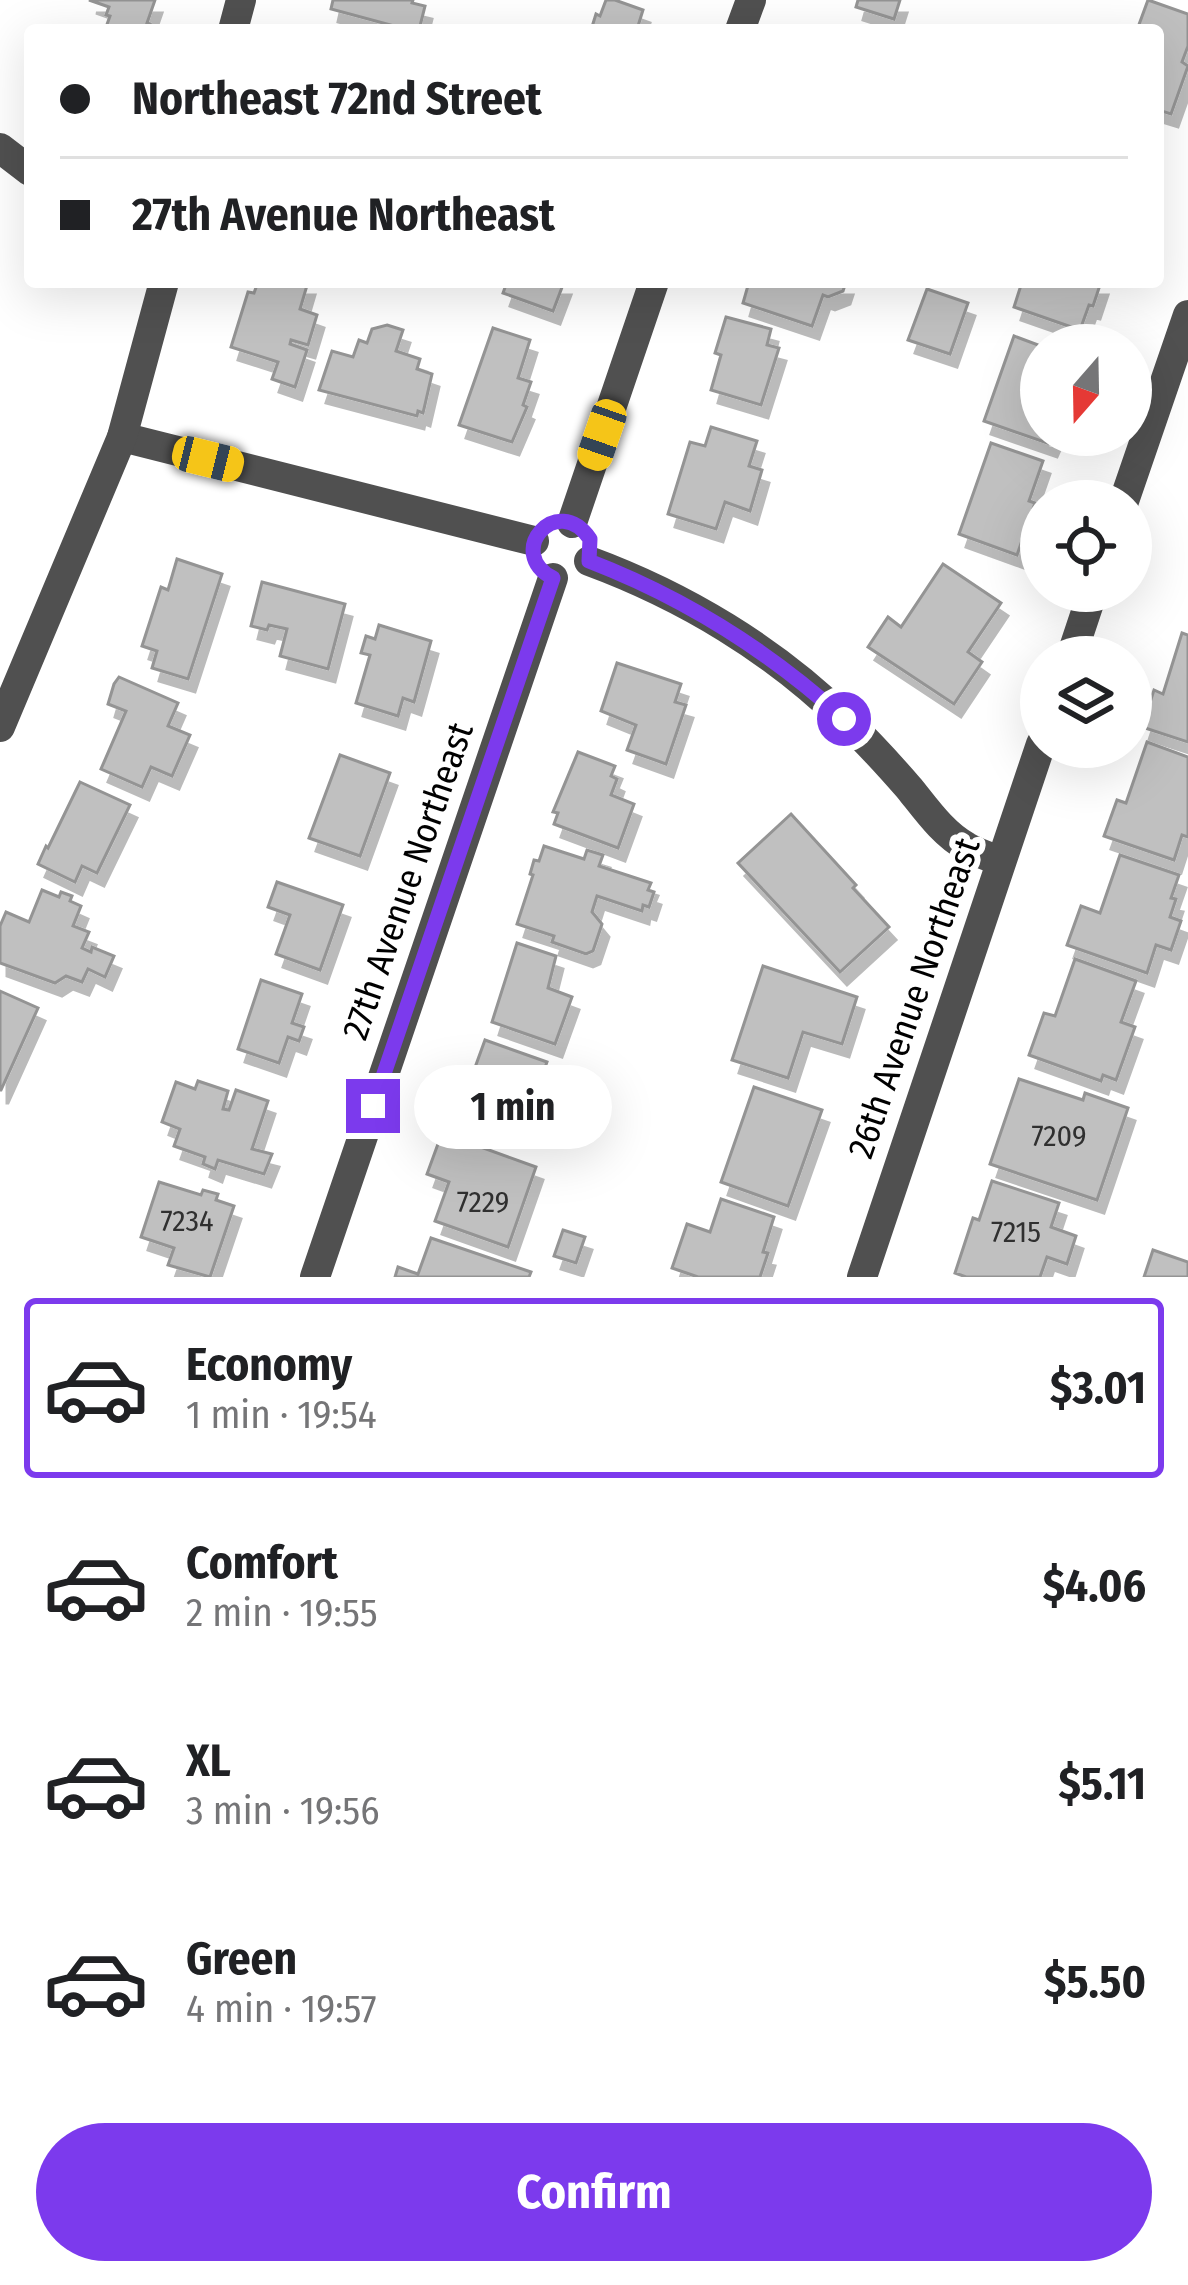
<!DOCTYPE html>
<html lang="en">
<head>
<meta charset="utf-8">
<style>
	:root { --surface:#fff; --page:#f6f6f6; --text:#202124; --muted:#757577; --line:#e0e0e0; --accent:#7c3aed }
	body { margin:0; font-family:"Fira Sans Condensed",sans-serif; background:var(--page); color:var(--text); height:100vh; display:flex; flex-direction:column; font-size:45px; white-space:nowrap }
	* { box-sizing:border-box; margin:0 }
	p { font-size:39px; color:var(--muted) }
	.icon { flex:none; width:66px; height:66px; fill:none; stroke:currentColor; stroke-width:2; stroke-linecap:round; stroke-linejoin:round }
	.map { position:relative; height:1277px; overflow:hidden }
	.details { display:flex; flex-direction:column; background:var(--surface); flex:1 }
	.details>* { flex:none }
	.guide { position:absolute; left:24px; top:24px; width:1140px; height:264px; border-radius:12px; box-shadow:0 12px 48px #0002; display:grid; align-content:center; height:264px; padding:0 36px; background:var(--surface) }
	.needle { width:78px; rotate:200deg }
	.controls { position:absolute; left:1020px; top:324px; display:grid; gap:24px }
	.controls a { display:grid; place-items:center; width:132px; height:132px; border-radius:50%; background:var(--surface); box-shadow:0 12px 48px #0002; font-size:60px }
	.end { position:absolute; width:54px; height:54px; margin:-27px; border:15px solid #7c3aed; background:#fff; box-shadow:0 0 0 6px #fff }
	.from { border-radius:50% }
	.bubble { position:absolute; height:84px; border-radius:42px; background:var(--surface); box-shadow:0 12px 48px #0002; font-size:39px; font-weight:700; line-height:84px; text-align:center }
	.car { position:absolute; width:36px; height:72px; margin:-36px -18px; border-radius:15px; box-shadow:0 0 9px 3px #0007; background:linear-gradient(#f5c518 24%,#345 0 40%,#f5c518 0 76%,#345 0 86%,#f5c518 0) }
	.guide b { display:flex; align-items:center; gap:42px; height:114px; font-size:45px }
	.guide b+b { border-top:3px solid var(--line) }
	.guide i { width:30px; height:30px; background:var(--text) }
	ul { padding:21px 0 0; list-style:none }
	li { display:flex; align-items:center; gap:36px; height:180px; margin:0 24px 18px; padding:0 12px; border:6px solid transparent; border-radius:12px }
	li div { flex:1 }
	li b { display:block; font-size:45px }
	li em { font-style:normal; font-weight:700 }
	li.selected { border-color:var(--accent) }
	li>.icon { width:108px; height:108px; stroke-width:1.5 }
	.cta { display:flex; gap:24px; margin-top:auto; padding:24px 36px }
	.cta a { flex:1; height:138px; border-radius:72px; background:var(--accent); color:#fff; font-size:48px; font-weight:700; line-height:138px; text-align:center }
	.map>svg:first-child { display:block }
</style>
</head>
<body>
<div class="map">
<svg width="1188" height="1277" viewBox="0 0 1188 1277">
	<defs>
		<filter id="shadow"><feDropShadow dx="7" dy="13" stdDeviation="0" flood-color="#0004"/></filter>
	</defs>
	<rect width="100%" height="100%" fill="#fff"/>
	<g fill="#c0c0c0" stroke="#949494" stroke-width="3" filter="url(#shadow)">
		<path d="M 89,0 L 155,0 L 147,23 L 150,24 L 148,30 L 105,30 L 110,16 L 106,15 L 109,7 Z"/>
		<path d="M 333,0 L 413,0 L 412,3 L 425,6 L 419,30 L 409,30 L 331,9 Z"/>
		<path d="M 606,0 L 615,0 L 643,10 L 638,26 L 649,30 L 591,30 L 596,14 L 600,16 Z"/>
		<path d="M 858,0 L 900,0 L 894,19 L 856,7 Z"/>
		<path d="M 1148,0 L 1188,14 L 1188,46 L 1182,62 L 1188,66 L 1171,114 L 1158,110 L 1158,30 L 1137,30 Z"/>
		<path d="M 258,282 L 308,282 L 300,309 L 317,315 L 308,345 L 291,340 L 290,344 L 307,350 L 295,387 L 272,379 L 278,362 L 231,347 L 248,292 L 254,293 Z"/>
		<path d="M 507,282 L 564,282 L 553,311 L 503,293 Z"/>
		<path d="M 749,282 L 846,282 L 843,291 L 828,297 L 823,295 L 812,326 L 743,303 Z"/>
		<path d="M 1022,282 L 1101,282 L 1093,306 L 1089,305 L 1080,330 L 1014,307 Z"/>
		<path d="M 927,289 L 968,303 L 950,354 L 908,340 Z"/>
		<path d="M 726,317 L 771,329 L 767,345 L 779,348 L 761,405 L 711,390 L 721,355 L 715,353 Z"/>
		<path d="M 387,325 L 403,330 L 396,351 L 420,359 L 417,369 L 432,374 L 423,413 L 418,411 L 417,416 L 319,390 L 332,351 L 353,357 L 359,340 L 367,343 L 372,329 Z"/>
		<path d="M 493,328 L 530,340 L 518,378 L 531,382 L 523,405 L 527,407 L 512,442 L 459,425 Z"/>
		<path d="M 1014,336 L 1041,346 L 1041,435 L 1054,435 L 1050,444 L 984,421 Z"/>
		<path d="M 711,427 L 757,441 L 749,466 L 762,470 L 750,511 L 725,502 L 716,529 L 668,514 L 690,442 L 705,446 Z"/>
		<path d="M 991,443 L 1043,461 L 1029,501 L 1035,503 L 1017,555 L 959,534 Z"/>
		<path d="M 177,559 L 222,574 L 188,679 L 152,668 L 157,651 L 142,646 L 161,587 L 168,590 Z"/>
		<path d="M 943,564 L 1001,603 L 968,652 L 982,662 L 954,704 L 868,647 L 888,617 L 901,627 Z"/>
		<path d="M 262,582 L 345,604 L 328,669 L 280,656 L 287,629 L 269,625 L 267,630 L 251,626 Z"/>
		<path d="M 379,625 L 431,641 L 414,702 L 403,698 L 398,716 L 356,703 L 370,655 L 361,653 L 366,636 L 375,639 Z"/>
		<path d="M 1182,633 L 1188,635 L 1188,742 L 1142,727 L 1154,690 L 1163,694 Z"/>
		<path d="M 617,663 L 681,684 L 675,702 L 686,705 L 666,764 L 627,750 L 636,725 L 601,711 Z"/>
		<path d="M 119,677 L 178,703 L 168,726 L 190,735 L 172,776 L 151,767 L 142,787 L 101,769 L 126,711 L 108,704 L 114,684 Z"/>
		<path d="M 1147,742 L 1188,757 L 1188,837 L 1182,835 L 1174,860 L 1104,836 L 1117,800 L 1126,803 Z"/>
		<path d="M 578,752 L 615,766 L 611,776 L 617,779 L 611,795 L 634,804 L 618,848 L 554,824 L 558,813 L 553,812 Z"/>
		<path d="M 340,755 L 390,773 L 360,856 L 309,838 Z"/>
		<path d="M 80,782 L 130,805 L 97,873 L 82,866 L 75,882 L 38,864 L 46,846 L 48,848 Z"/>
		<path d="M 791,814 L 856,885 L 853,888 L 889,927 L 840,972 L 738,863 Z"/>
		<path d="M 544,846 L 584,859 L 587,850 L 603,855 L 599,866 L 651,883 L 648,890 L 654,892 L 649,907 L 643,905 L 642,911 L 597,896 L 592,912 L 602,924 L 593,951 L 586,954 L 552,942 L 554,936 L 517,924 L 533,875 L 530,874 L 534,860 L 539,861 Z"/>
		<path d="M 1120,855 L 1179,875 L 1171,898 L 1176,899 L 1170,917 L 1181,921 L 1171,950 L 1156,945 L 1147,973 L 1067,945 L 1081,906 L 1100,913 Z"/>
		<path d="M 277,882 L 343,905 L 320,970 L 276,954 L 290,915 L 268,907 Z"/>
		<path d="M 42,890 L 59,897 L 61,892 L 72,896 L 70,901 L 81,906 L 73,926 L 89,932 L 82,948 L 91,952 L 92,947 L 114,956 L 105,977 L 88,969 L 82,982 L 66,976 L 55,983 L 0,963 L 0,926 L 6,912 L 29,922 Z"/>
		<path d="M 517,943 L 556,956 L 548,988 L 572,997 L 555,1044 L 492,1022 Z"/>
		<path d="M 1075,959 L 1136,981 L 1121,1022 L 1135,1027 L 1116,1080 L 1103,1075 L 1101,1081 L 1029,1055 L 1044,1013 L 1055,1016 Z"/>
		<path d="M 763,966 L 857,997 L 842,1044 L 803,1032 L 788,1078 L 732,1060 Z"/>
		<path d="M 261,980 L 302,994 L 292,1023 L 304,1027 L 299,1041 L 288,1037 L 279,1063 L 238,1049 Z"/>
		<path d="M 0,991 L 38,1008 L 1,1090 L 0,1090 Z"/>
		<path d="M 485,1040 L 547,1062 L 531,1106 L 498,1094 L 494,1104 L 521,1114 L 514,1131 L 493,1124 L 496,1115 L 492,1114 L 487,1128 L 450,1114 L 457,1094 L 469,1098 L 473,1085 L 469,1084 Z"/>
		<path d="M 1019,1079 L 1083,1100 L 1085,1093 L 1128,1108 L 1097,1200 L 990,1164 Z"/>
		<path d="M 198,1081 L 228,1091 L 223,1109 L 229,1110 L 236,1090 L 268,1101 L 252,1149 L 272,1154 L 264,1174 L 218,1160 L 215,1169 L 203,1164 L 205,1157 L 174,1146 L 180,1129 L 162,1122 L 176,1082 L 195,1089 Z"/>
		<path d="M 754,1087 L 822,1110 L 788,1206 L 721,1182 Z"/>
		<path d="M 442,1133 L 536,1167 L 508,1247 L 435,1221 L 449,1182 L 427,1174 Z"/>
		<path d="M 992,1181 L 1059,1203 L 1051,1227 L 1076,1236 L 1067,1264 L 1047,1257 L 1040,1277 L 966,1277 L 955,1273 L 973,1218 L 979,1220 Z"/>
		<path d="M 159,1182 L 201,1195 L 203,1190 L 218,1194 L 216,1200 L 234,1206 L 210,1277 L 168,1265 L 174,1248 L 141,1237 Z"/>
		<path d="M 721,1199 L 774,1217 L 763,1252 L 768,1253 L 760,1277 L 698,1277 L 672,1268 L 687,1224 L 710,1232 Z"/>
		<path d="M 563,1230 L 585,1237 L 576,1263 L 554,1256 Z"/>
		<path d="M 431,1238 L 531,1272 L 529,1277 L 395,1277 L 398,1267 L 418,1274 Z"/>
		<path d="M 1153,1250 L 1188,1262 L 1188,1277 L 1144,1277 Z"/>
	</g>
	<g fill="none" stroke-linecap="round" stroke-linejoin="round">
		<g stroke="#505050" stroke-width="30">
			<path d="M 233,30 L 241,0"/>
			<path d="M 740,30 L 751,0"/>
			<path d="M 0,148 L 30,171"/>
			<path d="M 122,437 L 534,541"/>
			<path d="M 1124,501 L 1188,315"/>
			<path d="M 572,523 L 654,282"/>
			<path d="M 589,561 C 684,596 774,650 846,721 C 868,742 889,765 909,788 C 926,809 943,834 967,847 C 977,853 990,857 1001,861"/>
			<path d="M 1071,657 L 1093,591"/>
			<path d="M 0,727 L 122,437 L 164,282"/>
			<path d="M 315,1277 L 553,578"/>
			<path d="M 862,1277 L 1041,744"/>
		</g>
	</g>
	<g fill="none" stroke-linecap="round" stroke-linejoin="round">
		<path stroke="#7c3aed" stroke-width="15" d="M 373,1106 L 553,578 C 504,553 557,491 590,539 L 589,561 C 685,598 769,651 844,719"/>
	</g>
	<g text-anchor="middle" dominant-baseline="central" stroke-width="12" stroke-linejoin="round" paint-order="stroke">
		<g font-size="30" fill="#303030">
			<text x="1059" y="1136">7209</text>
			<text x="483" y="1202">7229</text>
			<text x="187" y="1221">7234</text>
			<text x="1016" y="1232">7215</text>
		</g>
		<g font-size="36" fill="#000" stroke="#fff">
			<text transform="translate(408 881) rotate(-71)">27th Avenue Northeast</text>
			<text transform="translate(914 998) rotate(-71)">26th Avenue Northeast</text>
		</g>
	</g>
</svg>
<div class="controls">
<a><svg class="needle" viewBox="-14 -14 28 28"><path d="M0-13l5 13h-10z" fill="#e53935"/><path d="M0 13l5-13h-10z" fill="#757577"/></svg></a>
<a><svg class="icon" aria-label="locate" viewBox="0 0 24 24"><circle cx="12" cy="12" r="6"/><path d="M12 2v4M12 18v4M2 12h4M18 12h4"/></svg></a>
<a><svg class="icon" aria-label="layers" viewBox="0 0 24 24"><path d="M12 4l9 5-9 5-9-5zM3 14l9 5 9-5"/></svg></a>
</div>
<i class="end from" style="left:844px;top:719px"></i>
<i class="end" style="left:373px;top:1106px"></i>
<div class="bubble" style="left:414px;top:1065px;width:198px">1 min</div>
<i class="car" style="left:602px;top:435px;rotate:199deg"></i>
<i class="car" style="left:208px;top:459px;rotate:104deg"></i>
<div class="guide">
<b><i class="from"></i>Northeast 72nd Street</b>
<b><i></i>27th Avenue Northeast</b>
</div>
</div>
<section class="details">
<ul>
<li class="selected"><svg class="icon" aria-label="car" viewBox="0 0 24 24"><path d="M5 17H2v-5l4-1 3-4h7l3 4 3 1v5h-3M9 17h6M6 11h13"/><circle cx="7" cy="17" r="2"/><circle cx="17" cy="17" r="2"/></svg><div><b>Economy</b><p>1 min · 19:54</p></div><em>$3.01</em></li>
<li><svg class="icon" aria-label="car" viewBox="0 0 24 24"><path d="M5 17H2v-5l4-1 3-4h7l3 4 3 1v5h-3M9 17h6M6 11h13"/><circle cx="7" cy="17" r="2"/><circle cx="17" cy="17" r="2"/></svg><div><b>Comfort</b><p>2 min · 19:55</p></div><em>$4.06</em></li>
<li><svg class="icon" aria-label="car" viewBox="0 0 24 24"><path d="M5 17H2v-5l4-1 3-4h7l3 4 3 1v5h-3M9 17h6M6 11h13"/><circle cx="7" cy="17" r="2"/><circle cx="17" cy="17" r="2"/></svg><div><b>XL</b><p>3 min · 19:56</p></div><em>$5.11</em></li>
<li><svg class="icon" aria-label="car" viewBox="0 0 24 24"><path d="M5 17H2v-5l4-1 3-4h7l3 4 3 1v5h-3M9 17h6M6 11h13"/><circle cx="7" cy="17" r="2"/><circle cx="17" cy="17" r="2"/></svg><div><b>Green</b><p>4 min · 19:57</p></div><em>$5.50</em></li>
</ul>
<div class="cta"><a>Confirm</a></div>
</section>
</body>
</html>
